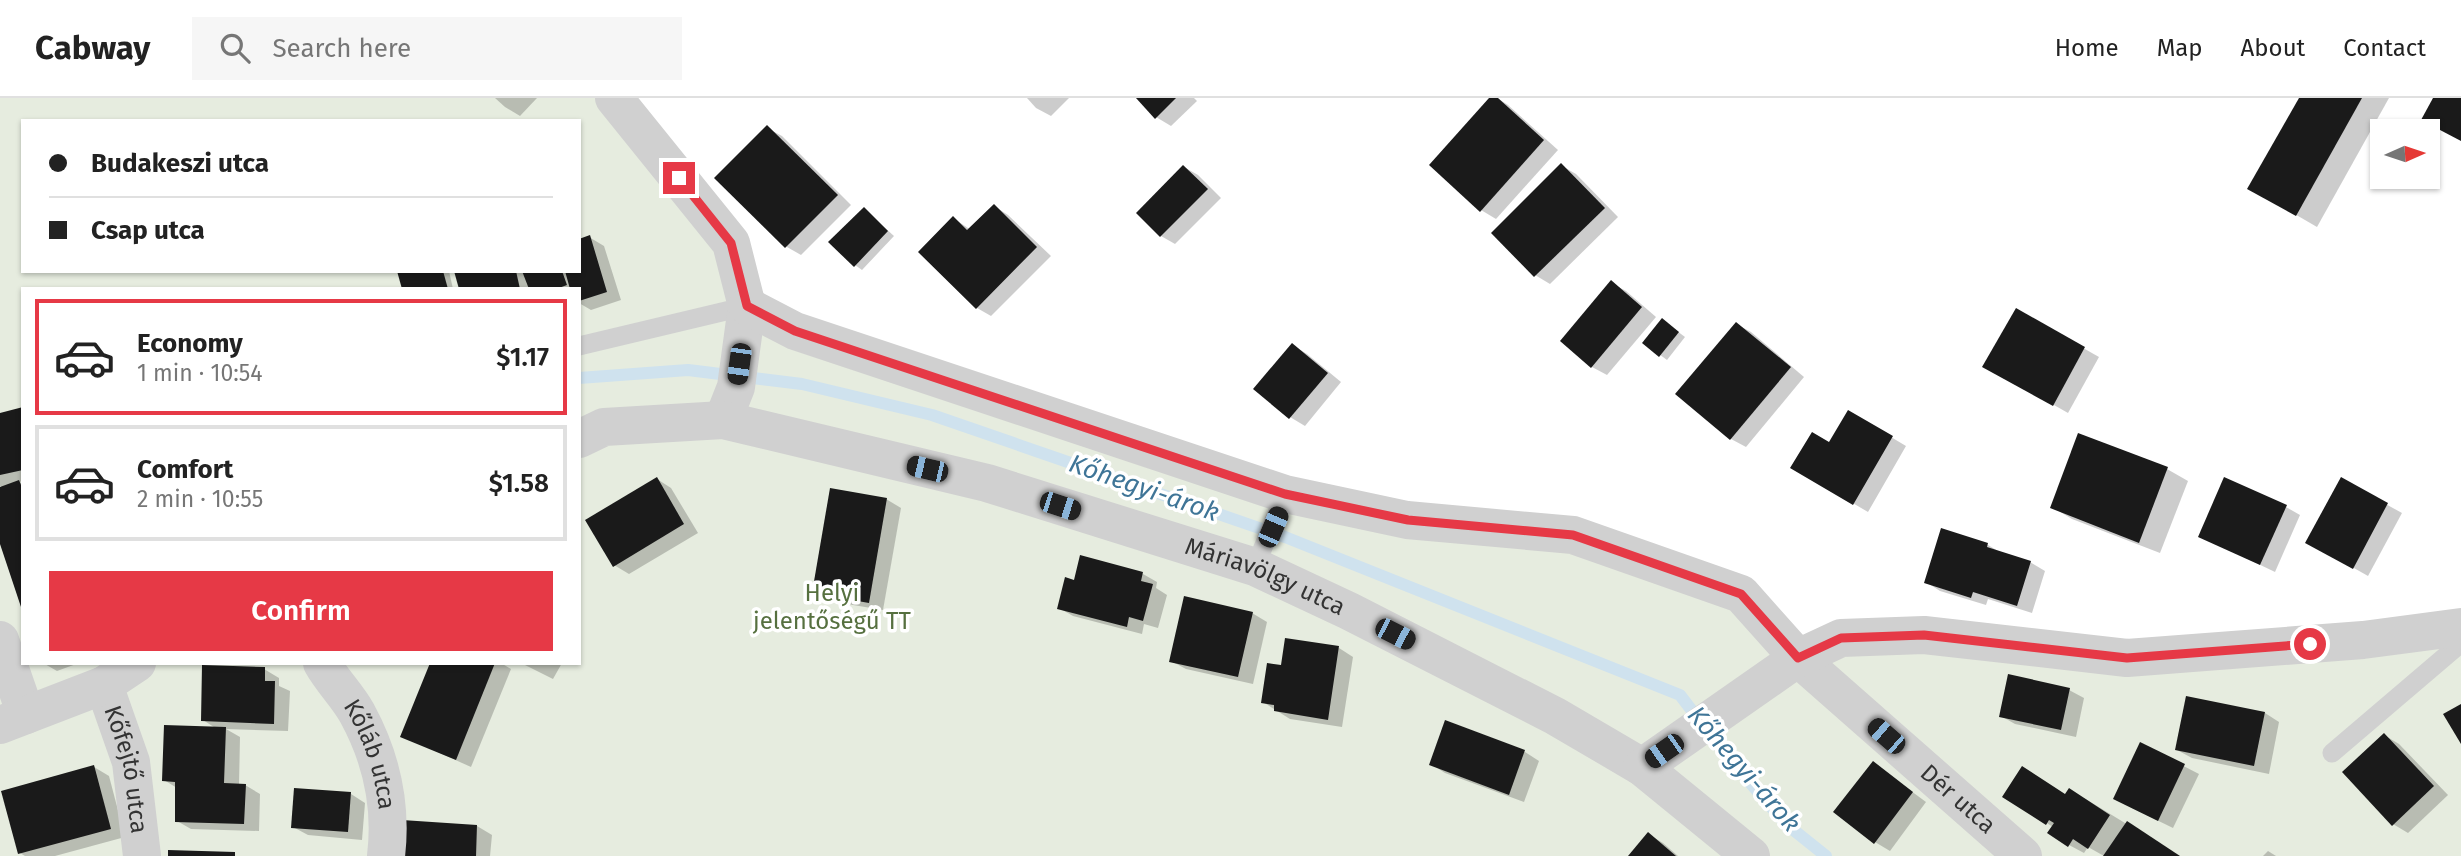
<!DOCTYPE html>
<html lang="en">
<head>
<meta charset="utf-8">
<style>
	:root { --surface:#fff; --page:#f6f6f6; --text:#222; --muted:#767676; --line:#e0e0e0; --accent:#e63946 }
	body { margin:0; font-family:"Fira Sans",sans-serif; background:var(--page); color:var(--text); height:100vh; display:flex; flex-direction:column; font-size:26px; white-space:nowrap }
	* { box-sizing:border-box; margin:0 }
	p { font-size:23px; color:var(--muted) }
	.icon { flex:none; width:38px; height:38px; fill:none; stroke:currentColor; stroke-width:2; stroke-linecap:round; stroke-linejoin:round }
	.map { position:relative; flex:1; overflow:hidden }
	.sheet { position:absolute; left:21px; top:189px; width:560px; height:378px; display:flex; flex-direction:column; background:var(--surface); border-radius:0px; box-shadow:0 2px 5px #0004 }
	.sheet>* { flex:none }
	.guide { position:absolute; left:21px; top:21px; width:560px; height:154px; border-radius:0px; box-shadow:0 2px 5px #0004; display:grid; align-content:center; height:154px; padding:0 28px; background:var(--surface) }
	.needle { width:46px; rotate:87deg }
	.buttons { position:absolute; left:2370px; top:21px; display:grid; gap:14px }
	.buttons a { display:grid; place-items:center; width:70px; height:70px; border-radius:0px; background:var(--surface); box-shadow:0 2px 5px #0004; font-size:35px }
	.end { position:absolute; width:32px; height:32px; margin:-16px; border:9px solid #e63946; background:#fff; box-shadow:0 0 0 4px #fff }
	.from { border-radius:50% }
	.car { position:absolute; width:21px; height:42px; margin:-21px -10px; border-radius:9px; box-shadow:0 0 5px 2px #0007; background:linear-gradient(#222 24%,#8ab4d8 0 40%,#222 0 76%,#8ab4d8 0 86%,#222 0) }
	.guide b { display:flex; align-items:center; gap:24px; height:66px; font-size:26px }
	.guide b+b { border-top:2px solid var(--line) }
	.guide i { width:18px; height:18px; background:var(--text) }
	ul { padding:12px 0 0; list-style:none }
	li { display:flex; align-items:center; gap:21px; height:116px; margin:0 14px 10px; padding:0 14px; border:4px solid var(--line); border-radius:0px }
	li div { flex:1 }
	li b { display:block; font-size:26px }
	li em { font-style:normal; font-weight:600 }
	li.selected { border-color:var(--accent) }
	li>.icon { width:63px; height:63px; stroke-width:1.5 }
	.cta { display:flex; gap:14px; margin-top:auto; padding:14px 28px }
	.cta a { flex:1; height:80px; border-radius:0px; background:var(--accent); color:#fff; font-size:28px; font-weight:600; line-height:80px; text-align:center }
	header { display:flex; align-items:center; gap:42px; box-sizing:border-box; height:98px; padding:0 35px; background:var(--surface); border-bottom:2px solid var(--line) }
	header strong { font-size:33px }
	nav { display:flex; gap:38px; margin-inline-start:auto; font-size:24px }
	.search { width:490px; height:63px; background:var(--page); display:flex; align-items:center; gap:18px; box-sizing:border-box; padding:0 24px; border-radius:0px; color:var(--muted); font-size:26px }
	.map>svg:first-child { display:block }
</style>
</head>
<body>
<header>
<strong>Cabway</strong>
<div class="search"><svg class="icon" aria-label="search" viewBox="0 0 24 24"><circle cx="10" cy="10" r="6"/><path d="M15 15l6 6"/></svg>Search here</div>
<nav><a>Home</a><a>Map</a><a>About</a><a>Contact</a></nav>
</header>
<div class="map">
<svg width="2461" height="758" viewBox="0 0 2461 758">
	<rect width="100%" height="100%" fill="#fff"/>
	<path fill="#e6ecdf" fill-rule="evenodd" d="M 0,0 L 614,0 L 731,145 L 747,208 L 1285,396 L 1573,437 L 1741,496 L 1798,560 L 1841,540 L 2127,560 L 2461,529 L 2461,758 L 0,758 ZM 23,23 L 579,23 L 579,173 L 23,173 ZM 23,191 L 579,191 L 579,565 L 23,565 Z"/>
	<g fill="#0003">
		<path d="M 495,0 L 537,0 L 520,18 L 505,9 Z"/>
		<path d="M 1027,0 L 1069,0 L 1051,18 L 1036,10 Z"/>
		<path d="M 1138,0 L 1194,0 L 1197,3 L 1171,28 L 1156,19 Z"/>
		<path d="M 1492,0 L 1497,0 L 1508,7 L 1558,52 L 1496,121 L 1481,112 Z"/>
		<path d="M 2301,0 L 2389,0 L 2317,129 L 2250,90 Z"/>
		<path d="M 767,30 L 782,38 L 851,107 L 801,157 L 787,149 L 717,80 Z"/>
		<path d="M 1562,68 L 1576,76 L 1618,119 L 1550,186 L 1535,177 Z"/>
		<path d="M 1184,69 L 1198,77 L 1221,100 L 1175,146 L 1161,138 Z"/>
		<path d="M 994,108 L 1008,117 L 1051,158 L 991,218 L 977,210 L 953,120 L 971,132 Z"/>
		<path d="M 864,111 L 894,138 L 862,172 L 855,167 Z"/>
		<path d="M 589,139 L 604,148 L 621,202 L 591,212 L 579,205 L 579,191 L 460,191 L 456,173 L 579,173 Z"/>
		<path d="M 399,173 L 449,173 L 453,191 L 404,191 Z"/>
		<path d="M 1611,185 L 1626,193 L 1656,219 L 1607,277 L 1592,269 L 1562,243 Z"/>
		<path d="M 2016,212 L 2099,259 L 2068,315 L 1985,268 Z"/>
		<path d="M 1736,226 L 1751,234 L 1804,279 L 1746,349 L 1731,341 Z"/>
		<path d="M 1669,227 L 1685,239 L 1667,262 L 1644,245 Z"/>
		<path d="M 1292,247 L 1307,256 L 1341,284 L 1305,328 L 1290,319 Z"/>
		<path d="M 23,311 L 23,383 L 19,384 L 23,386 L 23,507 L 0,440 L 0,391 L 3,390 L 0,388 L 0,316 Z"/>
		<path d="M 1849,314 L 1906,348 L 1868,414 L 1793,370 L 1830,346 Z"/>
		<path d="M 2167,371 L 2188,383 L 2160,455 L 2072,421 L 2052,409 Z"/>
		<path d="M 657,381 L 671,390 L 698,435 L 629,476 L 614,467 Z"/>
		<path d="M 2342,382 L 2402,415 L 2368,478 L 2308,444 Z"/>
		<path d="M 886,401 L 901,410 L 883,512 L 829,503 L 814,494 Z"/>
		<path d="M 2286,409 L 2300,417 L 2275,474 L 2200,438 Z"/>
		<path d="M 1942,432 L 1988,447 L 2003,456 L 2030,464 L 2045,473 L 2032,515 L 1988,501 L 1986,507 L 1940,493 L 1926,484 Z"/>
		<path d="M 1081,459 L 1143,476 L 1157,484 L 1156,490 L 1167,497 L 1158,530 L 1144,526 L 1142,536 L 1073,518 L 1059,510 L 1075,484 Z"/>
		<path d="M 1252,515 L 1267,524 L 1253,586 L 1186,571 L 1171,563 Z"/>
		<path d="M 1339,550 L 1353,559 L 1342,629 L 1290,621 L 1263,604 L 1283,569 Z"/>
		<path d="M 43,565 L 79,565 L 57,573 Z"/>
		<path d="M 432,565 L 501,565 L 511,571 L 471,669 L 402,638 Z"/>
		<path d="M 521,565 L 562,565 L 553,581 Z"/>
		<path d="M 264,571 L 279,580 L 279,588 L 290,593 L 288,633 L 226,631 L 240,639 L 239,687 L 245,687 L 260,696 L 259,733 L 191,731 L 177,723 L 177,690 L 164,682 L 217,631 L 203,622 Z"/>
		<path d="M 2069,592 L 2084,600 L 2076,639 L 2015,626 L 2001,618 Z"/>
		<path d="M 2265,615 L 2279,624 L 2269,676 L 2192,660 L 2177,652 Z"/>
		<path d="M 1446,624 L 1525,654 L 1539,663 L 1524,704 L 1445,675 L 1431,666 Z"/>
		<path d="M 2384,637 L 2399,646 L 2448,697 L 2408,735 L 2393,726 Z"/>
		<path d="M 2141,646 L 2199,676 L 2173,730 L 2130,709 Z"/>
		<path d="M 1873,665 L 1926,704 L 1890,753 L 1875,744 Z"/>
		<path d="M 94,669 L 109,678 L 125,739 L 55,758 L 25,758 L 20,755 Z"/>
		<path d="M 351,696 L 365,705 L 362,742 L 308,737 L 293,729 Z"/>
		<path d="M 2005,698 L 2084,700 L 2179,758 L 2104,758 L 2088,749 L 2084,755 L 2069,747 L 2053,729 Z"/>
		<path d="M 477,728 L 492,737 L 490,758 L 402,758 Z"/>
		<path d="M 1648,736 L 1663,745 L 1678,758 L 1630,758 Z"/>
		<path d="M 2268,753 L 2276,758 L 2263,758 Z"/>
	</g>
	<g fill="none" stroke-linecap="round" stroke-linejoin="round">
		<path stroke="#cfe2ee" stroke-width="12" d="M 579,280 L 688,272 L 802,286 L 932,317 L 1285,439 L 1680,597 L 1725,656 L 1786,726 L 1826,758"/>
	</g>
	<g fill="#1a1a1a">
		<path d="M 1136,0 L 1176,0 L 1155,21 Z"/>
		<path d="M 1489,0 L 1498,0 L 1544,42 L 1480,114 L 1429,67 Z"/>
		<path d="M 2299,0 L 2362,0 L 2296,118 L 2247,91 Z"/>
		<path d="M 2433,0 L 2461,0 L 2461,43 L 2421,22 Z"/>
		<path d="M 767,27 L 838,97 L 785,150 L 714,80 Z"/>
		<path d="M 1561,65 L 1605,110 L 1534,179 L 1491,135 Z"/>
		<path d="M 1183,67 L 1208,91 L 1160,139 L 1136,115 Z"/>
		<path d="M 994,106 L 1037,149 L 976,211 L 918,154 L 953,118 L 967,132 Z"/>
		<path d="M 864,109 L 888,133 L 854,169 L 828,144 Z"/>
		<path d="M 590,137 L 607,194 L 579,203 L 579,191 L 570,191 L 565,173 L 579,173 L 579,141 Z"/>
		<path d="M 397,173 L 443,173 L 448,191 L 402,191 Z"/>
		<path d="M 454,173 L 516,173 L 520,191 L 459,191 Z"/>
		<path d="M 522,173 L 562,173 L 567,187 L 556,191 L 529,191 Z"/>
		<path d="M 1611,182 L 1642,209 L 1591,270 L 1560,243 Z"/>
		<path d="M 2016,210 L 2085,249 L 2053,308 L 1982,269 Z"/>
		<path d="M 1662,220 L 1679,234 L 1659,259 L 1642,245 Z"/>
		<path d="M 1736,224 L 1791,269 L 1730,342 L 1675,296 Z"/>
		<path d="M 1292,245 L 1328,275 L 1289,321 L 1253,291 Z"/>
		<path d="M 23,309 L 23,372 L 0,377 L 0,315 Z"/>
		<path d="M 1848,312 L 1893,338 L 1853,407 L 1790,370 L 1812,334 L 1829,344 Z"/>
		<path d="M 2078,335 L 2168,369 L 2139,445 L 2050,410 Z"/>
		<path d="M 657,379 L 684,426 L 613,469 L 585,422 Z"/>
		<path d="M 2224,379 L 2287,407 L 2260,467 L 2198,439 Z"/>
		<path d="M 2341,379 L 2388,405 L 2353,471 L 2305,445 Z"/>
		<path d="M 19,382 L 23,392 L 22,512 L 0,446 L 0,389 Z"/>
		<path d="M 830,390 L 887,400 L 869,505 L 812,495 Z"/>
		<path d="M 1941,430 L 1988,445 L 1987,449 L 2031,463 L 2017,508 L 1973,494 L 1971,500 L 1924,485 Z"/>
		<path d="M 1080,457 L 1143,474 L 1141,483 L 1153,486 L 1143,523 L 1129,519 L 1127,529 L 1057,511 L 1065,479 L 1074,482 Z"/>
		<path d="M 1184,498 L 1253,514 L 1238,579 L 1169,564 Z"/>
		<path d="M 1285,540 L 1339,548 L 1328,622 L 1274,613 L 1274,607 L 1261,605 L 1267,565 L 1281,567 Z"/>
		<path d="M 430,565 L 495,565 L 456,662 L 400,639 Z"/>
		<path d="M 202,567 L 265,569 L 265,583 L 275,583 L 274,626 L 201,623 Z"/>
		<path d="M 2008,576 L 2070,590 L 2061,632 L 1999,619 Z"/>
		<path d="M 2186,598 L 2265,614 L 2254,668 L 2175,652 Z"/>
		<path d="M 2461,606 L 2461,646 L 2443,616 Z"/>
		<path d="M 1445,622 L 1525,652 L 1509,697 L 1429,667 Z"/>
		<path d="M 164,627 L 226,629 L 224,685 L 246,686 L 244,726 L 175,724 L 175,684 L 162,683 Z"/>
		<path d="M 2384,635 L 2434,688 L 2392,728 L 2342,674 Z"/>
		<path d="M 2140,644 L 2185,666 L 2158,723 L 2113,701 Z"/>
		<path d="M 1873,663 L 1913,694 L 1874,746 L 1833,714 Z"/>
		<path d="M 94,667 L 111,731 L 18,756 L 1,693 Z"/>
		<path d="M 2022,668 L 2065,696 L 2069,690 L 2110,717 L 2088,751 L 2073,741 L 2068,749 L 2047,735 L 2054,725 L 2049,722 L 2046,727 L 2002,699 Z"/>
		<path d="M 294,690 L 351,694 L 348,734 L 291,730 Z"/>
		<path d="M 402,722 L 477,727 L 476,758 L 400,758 Z"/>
		<path d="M 2127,723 L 2180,758 L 2103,758 Z"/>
		<path d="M 1648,734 L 1676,758 L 1628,758 Z"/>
		<path d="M 168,752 L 235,754 L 235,758 L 168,758 Z"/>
	</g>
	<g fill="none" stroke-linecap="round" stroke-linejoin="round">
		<g stroke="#d0d0d0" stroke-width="19">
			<path d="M 579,248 L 747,208"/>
			<path d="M 1255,469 L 1285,396"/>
			<path d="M 2332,655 L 2461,545"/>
		</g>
		<g stroke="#d0d0d0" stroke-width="38">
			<path d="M 614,0 L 731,145 L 747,208 L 736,289 L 723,322"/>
			<path id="s1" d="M 747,208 L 795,233 L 1285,396 L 1407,422 L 1573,437 L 1741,496 L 1798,560 L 2023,758"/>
			<path id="s2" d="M 579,341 L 604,329 L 723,322 L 987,385 L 1255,469 L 1349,513 L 1555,618 L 1642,669 L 1751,758"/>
			<path d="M 0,542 L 26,617"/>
			<path id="s3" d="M 322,565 C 332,583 347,597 357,615 C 381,659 392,708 386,758"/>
			<path id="s4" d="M 104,587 L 131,664 L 142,758"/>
			<path d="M 0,627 L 104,587 L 137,565"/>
			<path d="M 1642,669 L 1798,560 L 1841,540 L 1924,537 L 2127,560 L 2363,542 L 2461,529"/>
		</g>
	</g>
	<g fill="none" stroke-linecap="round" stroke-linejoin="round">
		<path stroke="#e63946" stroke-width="9" d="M 679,80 L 731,145 L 747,208 L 795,233 L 1285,396 L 1408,422 L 1573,437 L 1741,496 L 1798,560 L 1841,540 L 1924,537 L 2127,560 L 2310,546"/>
	</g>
	<g text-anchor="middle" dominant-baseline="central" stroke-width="7" stroke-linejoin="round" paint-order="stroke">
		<g font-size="24" fill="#333" stroke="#fff">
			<text stroke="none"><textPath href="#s2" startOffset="712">Máriavölgy utca</textPath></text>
			<text stroke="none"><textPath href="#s3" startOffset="105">Kőláb utca</textPath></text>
			<text stroke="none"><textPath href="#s4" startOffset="88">Kőfejtő utca</textPath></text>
			<text stroke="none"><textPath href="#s1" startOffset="1339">Dér utca</textPath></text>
		</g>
		<g font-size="24" fill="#56703f" stroke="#fff">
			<text x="832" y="495">Helyi<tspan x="832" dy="28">jelentőségű TT</tspan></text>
		</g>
		<g font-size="26" font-style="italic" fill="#3f7597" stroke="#fff">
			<text transform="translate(1144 390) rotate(19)">Kőhegyi-árok</text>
			<text transform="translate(1744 671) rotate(49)">Kőhegyi-árok</text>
		</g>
	</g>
</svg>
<div class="buttons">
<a><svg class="needle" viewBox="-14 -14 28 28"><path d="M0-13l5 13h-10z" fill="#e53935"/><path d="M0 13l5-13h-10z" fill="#767676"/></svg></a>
</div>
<i class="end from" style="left:2310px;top:546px"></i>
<i class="end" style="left:679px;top:80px"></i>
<i class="car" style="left:739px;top:266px;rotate:188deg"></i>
<i class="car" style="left:927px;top:371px;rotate:283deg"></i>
<i class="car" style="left:1060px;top:408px;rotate:108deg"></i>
<i class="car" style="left:1273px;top:429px;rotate:23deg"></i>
<i class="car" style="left:1395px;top:536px;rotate:117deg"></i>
<i class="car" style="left:1886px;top:638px;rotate:311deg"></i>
<i class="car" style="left:1664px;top:653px;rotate:235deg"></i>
<div class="guide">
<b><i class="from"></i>Budakeszi utca</b>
<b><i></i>Csap utca</b>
</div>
<section class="sheet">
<ul>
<li class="selected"><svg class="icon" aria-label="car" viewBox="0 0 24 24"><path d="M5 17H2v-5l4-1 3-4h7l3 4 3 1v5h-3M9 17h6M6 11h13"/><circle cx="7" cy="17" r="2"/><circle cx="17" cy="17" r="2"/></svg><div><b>Economy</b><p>1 min · 10:54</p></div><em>$1.17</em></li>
<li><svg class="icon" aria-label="car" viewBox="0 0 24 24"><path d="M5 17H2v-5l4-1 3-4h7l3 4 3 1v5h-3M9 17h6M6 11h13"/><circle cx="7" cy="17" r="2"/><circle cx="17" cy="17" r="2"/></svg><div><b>Comfort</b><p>2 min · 10:55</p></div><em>$1.58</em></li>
</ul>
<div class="cta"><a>Confirm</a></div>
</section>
</div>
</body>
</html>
